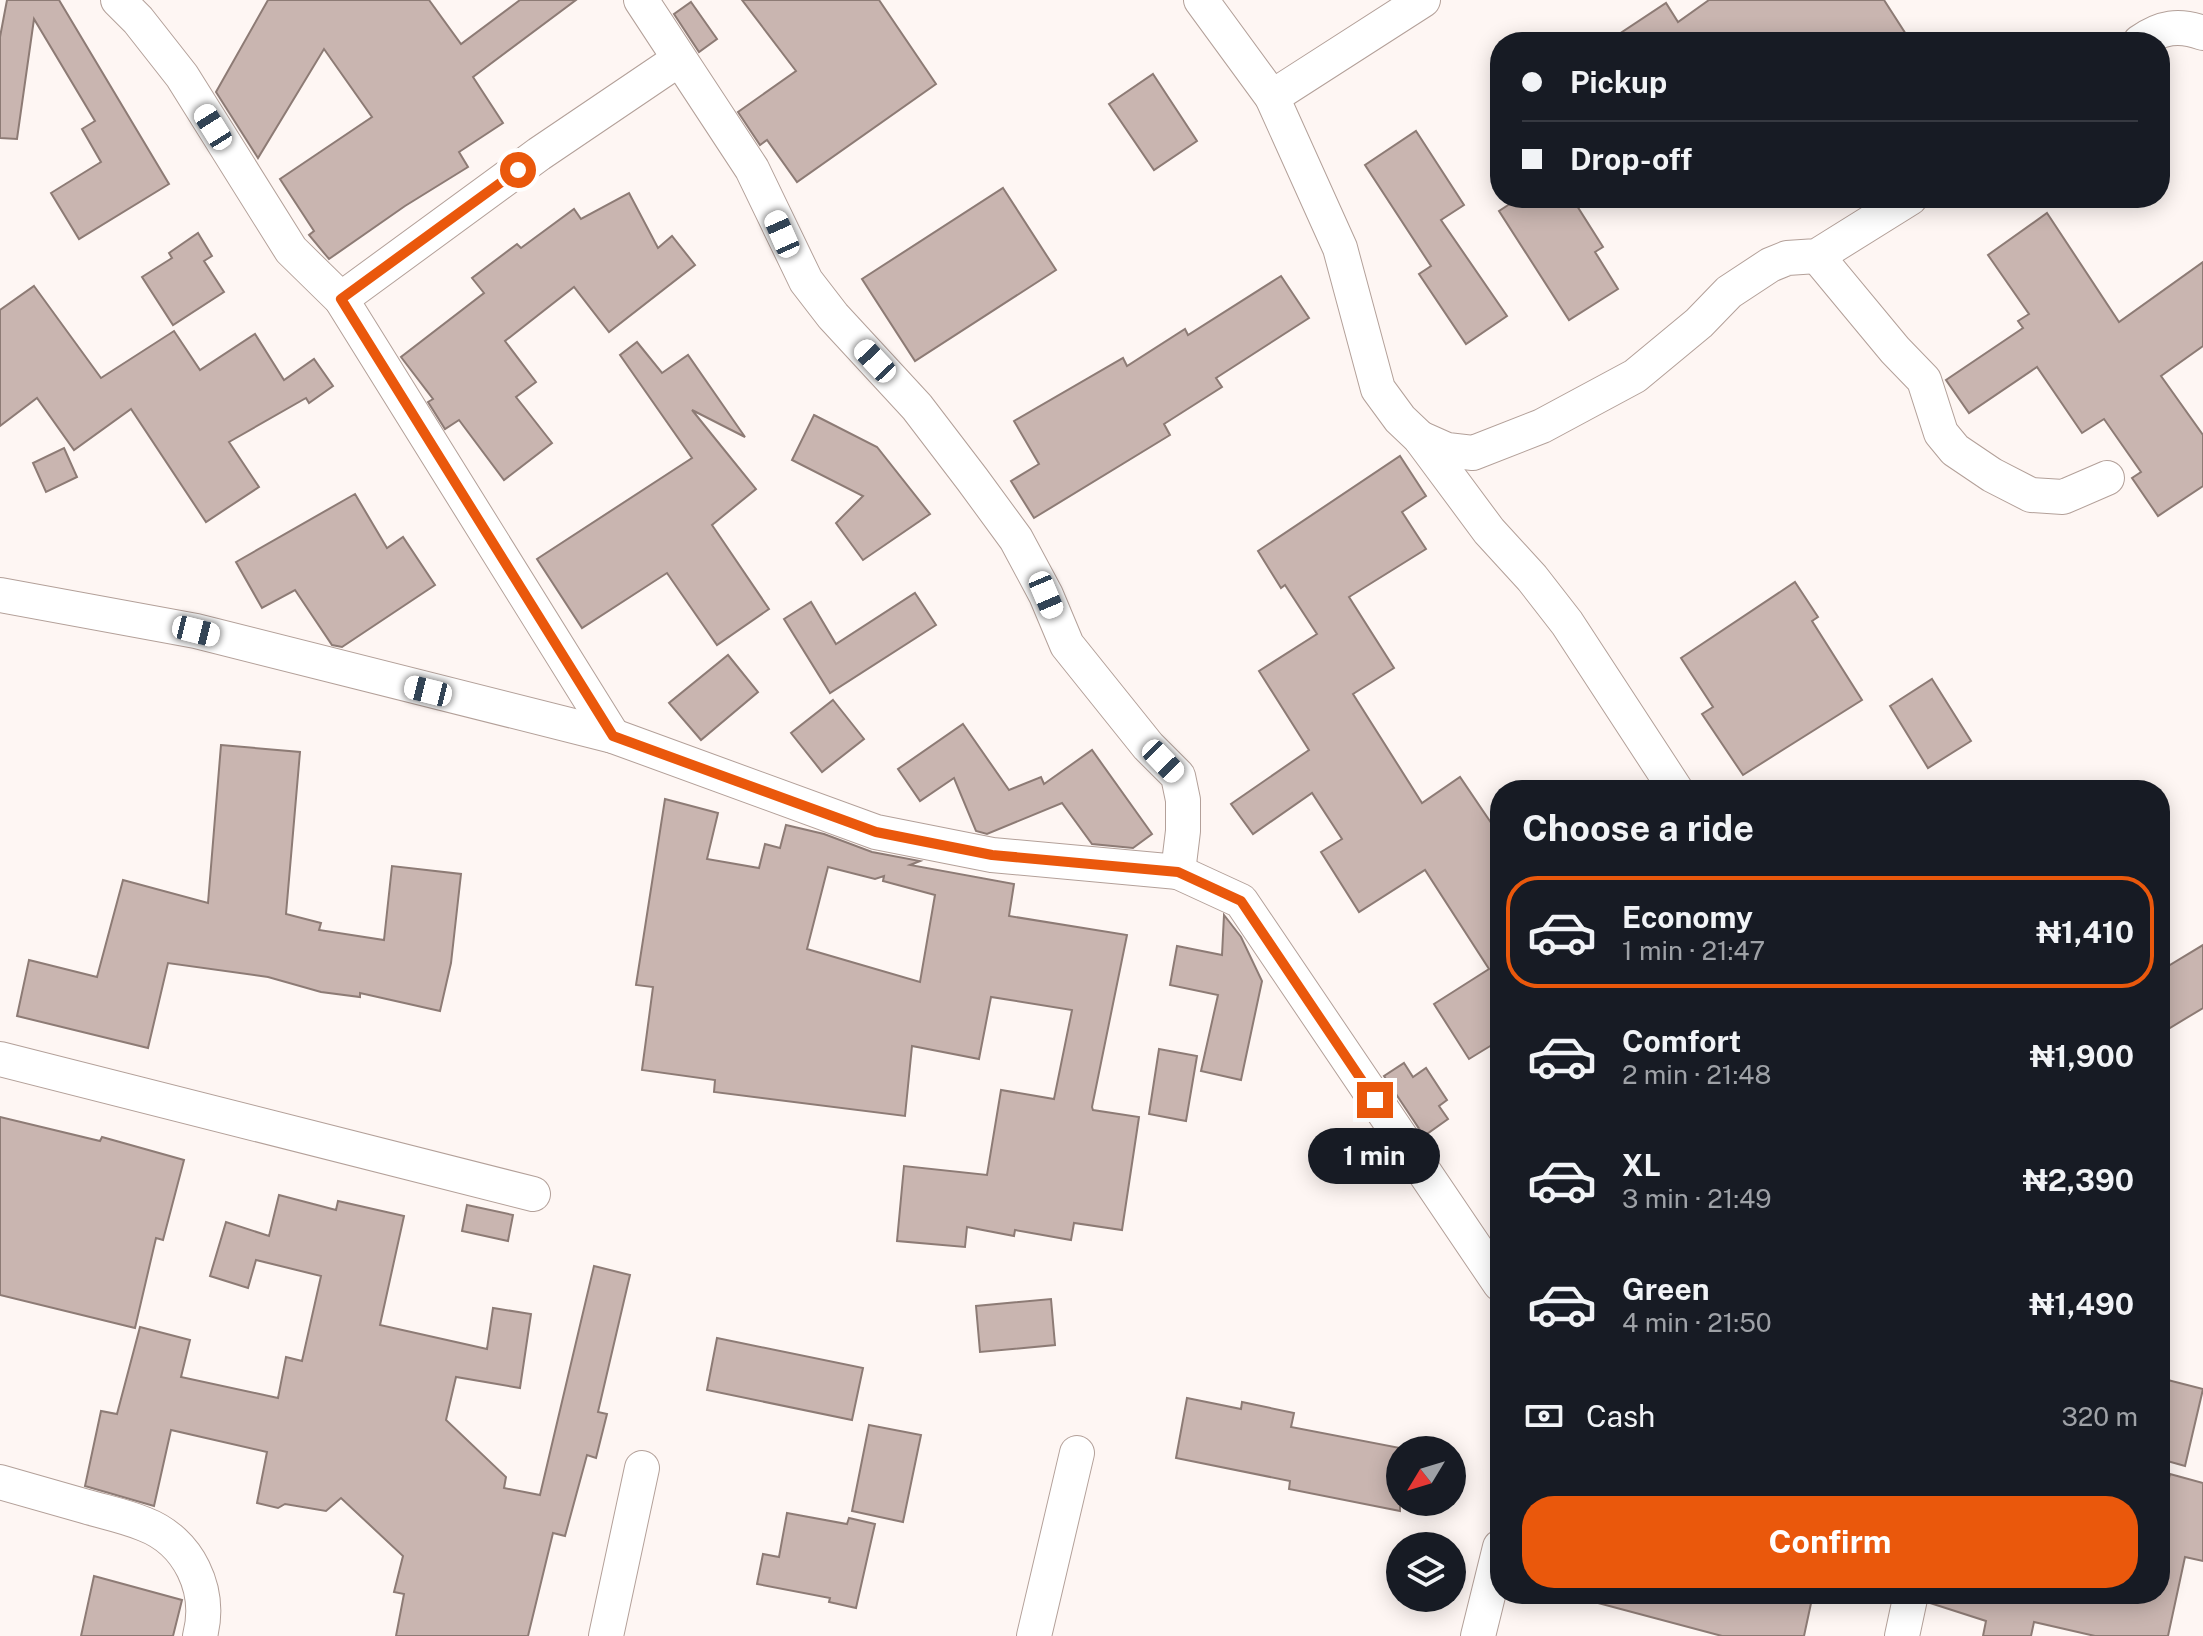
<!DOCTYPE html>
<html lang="en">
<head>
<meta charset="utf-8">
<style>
	:root { --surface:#171b24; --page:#242831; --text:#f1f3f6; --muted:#9ea1a6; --line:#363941; --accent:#ea580c }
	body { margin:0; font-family:"Public Sans",sans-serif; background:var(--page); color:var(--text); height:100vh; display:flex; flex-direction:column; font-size:30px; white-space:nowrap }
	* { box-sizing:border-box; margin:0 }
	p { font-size:26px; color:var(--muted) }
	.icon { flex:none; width:44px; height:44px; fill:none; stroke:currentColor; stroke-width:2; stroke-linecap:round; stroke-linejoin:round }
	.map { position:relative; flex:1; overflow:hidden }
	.details { position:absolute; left:1490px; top:780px; width:680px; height:824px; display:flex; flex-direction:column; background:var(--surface); border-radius:32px; box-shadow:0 4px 20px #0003 }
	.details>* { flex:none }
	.guide { position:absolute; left:1490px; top:32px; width:680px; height:176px; border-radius:32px; box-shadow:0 4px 20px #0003; display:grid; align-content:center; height:176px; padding:0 32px; background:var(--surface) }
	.needle { width:52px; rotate:232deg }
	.fabs { position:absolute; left:1386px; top:1436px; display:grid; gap:16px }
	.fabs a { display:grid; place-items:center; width:80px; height:80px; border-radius:50%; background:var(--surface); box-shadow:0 4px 20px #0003; font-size:40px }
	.end { position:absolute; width:36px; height:36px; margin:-18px; border:10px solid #ea580c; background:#fff; box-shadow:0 0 0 4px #fff }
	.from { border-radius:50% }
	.bubble { position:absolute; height:56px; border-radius:28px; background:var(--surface); box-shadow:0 4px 20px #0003; font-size:26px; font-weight:700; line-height:56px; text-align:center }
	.car { position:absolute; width:24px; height:48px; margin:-24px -12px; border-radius:10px; box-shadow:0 0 6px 2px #0007; background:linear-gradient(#fff 24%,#345 0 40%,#fff 0 76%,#345 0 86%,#fff 0) }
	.guide b { display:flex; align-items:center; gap:28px; height:76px; font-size:30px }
	.guide b+b { border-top:2px solid var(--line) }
	.guide i { width:20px; height:20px; background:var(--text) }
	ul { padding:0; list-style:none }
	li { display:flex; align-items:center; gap:24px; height:112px; margin:0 16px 12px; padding:0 16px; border:4px solid transparent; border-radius:32px }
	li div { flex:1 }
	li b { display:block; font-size:30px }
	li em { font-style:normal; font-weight:700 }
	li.current { border-color:var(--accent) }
	li>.icon { width:72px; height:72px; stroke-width:1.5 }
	h2 { padding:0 32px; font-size:36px; line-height:96px }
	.pay { display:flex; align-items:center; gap:20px; height:88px; padding:0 32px; font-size:30px }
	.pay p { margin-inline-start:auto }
	.action { display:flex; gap:16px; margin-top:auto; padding:16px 32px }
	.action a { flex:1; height:92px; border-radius:32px; background:var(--accent); color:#fff; font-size:32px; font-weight:700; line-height:92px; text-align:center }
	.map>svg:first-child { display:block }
</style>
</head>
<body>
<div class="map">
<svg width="2203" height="1636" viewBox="0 0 2203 1636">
	<rect width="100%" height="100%" fill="#fef6f3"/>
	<g fill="#c9b5b0" stroke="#8d7b75" stroke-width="2" fill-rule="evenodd">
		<path d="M 7,0 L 59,0 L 169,184 L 79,239 L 51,193 L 101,162 L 82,129 L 95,121 L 34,19 L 17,139 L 0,138 L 0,37 Z"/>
		<path d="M 268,0 L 429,0 L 461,44 L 520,0 L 576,0 L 473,77 L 503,123 L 459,152 L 468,167 L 405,206 L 329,259 L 309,235 L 314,231 L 280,179 L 372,117 L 324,49 L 258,158 L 216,92 Z"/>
		<path d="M 742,0 L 879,0 L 936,84 L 797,182 L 767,140 L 760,145 L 738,112 L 796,71 Z"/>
		<path d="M 1709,0 L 1884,0 L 1911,42 L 1607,42 L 1666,3 L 1678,22 Z"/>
		<path d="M 691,2 L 717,39 L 699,52 L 674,14 Z"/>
		<path d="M 1153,74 L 1197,141 L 1154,170 L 1109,104 Z"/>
		<path d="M 1416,131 L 1464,205 L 1441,220 L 1507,316 L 1466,344 L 1419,274 L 1431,266 L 1365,165 Z"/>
		<path d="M 1003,188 L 1056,270 L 915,361 L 862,279 Z"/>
		<path d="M 629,193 L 658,248 L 672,236 L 695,265 L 609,332 L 574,287 L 505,341 L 536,382 L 516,397 L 552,443 L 504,480 L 459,420 L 445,429 L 428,402 L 433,399 L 401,357 L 484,293 L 472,278 L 517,244 L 521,248 L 574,209 L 581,219 Z"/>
		<path d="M 1519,198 L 1572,198 L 1603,247 L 1595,252 L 1618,289 L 1569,320 L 1499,211 Z"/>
		<path d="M 2047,213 L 2119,322 L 2203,262 L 2203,346 L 2161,376 L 2203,435 L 2203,486 L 2158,516 L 2132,478 L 2141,472 L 2104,419 L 2082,433 L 2037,367 L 1969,413 L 1946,380 L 2023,328 L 2018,321 L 2029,314 L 1988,255 Z"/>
		<path d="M 198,233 L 212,256 L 204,261 L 224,292 L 173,325 L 142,277 L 172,258 L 169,253 Z"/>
		<path d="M 1281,276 L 1309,318 L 1216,378 L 1222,387 L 1164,424 L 1170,435 L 1034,518 L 1011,481 L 1039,464 L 1014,421 L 1123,358 L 1127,366 L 1185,329 L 1188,335 Z"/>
		<path d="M 34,286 L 101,378 L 174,331 L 200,370 L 255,334 L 284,380 L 314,359 L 333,386 L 309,403 L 306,398 L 229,442 L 259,487 L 206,522 L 131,409 L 74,450 L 37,398 L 0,426 L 0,310 Z"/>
		<path d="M 637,342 L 662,373 L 688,355 L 745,437 L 692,410 L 756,489 L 712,525 L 769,609 L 717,645 L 667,573 L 582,628 L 537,559 L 692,458 L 620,355 Z"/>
		<path d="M 814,415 L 877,447 L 930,514 L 863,560 L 836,523 L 863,496 L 792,460 Z"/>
		<path d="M 64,448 L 77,477 L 46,492 L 33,463 Z"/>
		<path d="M 1400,456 L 1426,496 L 1402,512 L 1426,549 L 1349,597 L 1394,668 L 1353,694 L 1422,803 L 1460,777 L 1500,836 L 1500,1040 L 1469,1059 L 1434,1004 L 1489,969 L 1425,870 L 1359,912 L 1321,852 L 1342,839 L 1312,793 L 1253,834 L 1231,804 L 1309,750 L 1259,671 L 1317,634 L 1285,585 L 1281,588 L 1258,551 Z"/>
		<path d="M 355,494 L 387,548 L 403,537 L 435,585 L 342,647 L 332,645 L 295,590 L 262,608 L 236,562 Z"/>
		<path d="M 1795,582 L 1818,617 L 1812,621 L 1862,700 L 1743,775 L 1702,714 L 1713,707 L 1681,658 Z"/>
		<path d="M 915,593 L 936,625 L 830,693 L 784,619 L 811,602 L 836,644 Z"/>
		<path d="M 728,655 L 758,692 L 701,740 L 669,703 Z"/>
		<path d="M 1932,679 L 1971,741 L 1928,768 L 1890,706 Z"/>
		<path d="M 833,700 L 864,739 L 822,772 L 791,733 Z"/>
		<path d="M 963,724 L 1009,790 L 1041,777 L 1044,784 L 1092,750 L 1152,834 L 1133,848 L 1092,844 L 1062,803 L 987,834 L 976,831 L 954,778 L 920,801 L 898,769 Z"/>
		<path d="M 221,745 L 300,752 L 286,914 L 321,923 L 319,930 L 384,940 L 392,866 L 461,874 L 451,963 L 440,1011 L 360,993 L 360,997 L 321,992 L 268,977 L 168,963 L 148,1048 L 17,1016 L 29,960 L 97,977 L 123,880 L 208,903 Z"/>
		<path d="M 665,799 L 718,813 L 707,859 L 759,868 L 765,844 L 780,848 L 786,825 L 824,834 L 872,852 L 920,861 L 910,865 L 1014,884 L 1009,916 L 1127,935 L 1092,1107 L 1093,1110 L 1139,1117 L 1122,1230 L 1074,1223 L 1071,1240 L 1015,1230 L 1014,1236 L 967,1227 L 965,1247 L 897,1241 L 904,1166 L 987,1175 L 1001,1090 L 1054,1099 L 1072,1010 L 991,997 L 979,1059 L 912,1046 L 905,1116 L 714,1092 L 715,1080 L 642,1070 L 653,987 L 636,985 ZM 828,867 L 875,879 L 884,876 L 883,881 L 935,895 L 920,982 L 807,949 Z"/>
		<path d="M 1224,915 L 1241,937 L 1262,981 L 1241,1080 L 1201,1071 L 1218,995 L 1170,985 L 1177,946 L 1222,955 Z"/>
		<path d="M 2203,945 L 2203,1008 L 2160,1034 L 2160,971 Z"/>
		<path d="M 1159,1049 L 1197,1056 L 1186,1121 L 1149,1114 Z"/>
		<path d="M 1404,1063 L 1413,1077 L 1426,1068 L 1447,1100 L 1439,1106 L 1448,1119 L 1424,1136 L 1384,1076 Z"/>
		<path d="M 0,1117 L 100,1141 L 102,1137 L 184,1160 L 163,1240 L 156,1238 L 135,1328 L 0,1295 Z"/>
		<path d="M 279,1195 L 336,1210 L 338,1201 L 404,1216 L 380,1325 L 487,1349 L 493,1308 L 531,1314 L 520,1388 L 456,1377 L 446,1420 L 506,1477 L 504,1488 L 540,1495 L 594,1266 L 630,1275 L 598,1412 L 607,1414 L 596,1458 L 587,1455 L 565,1536 L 553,1533 L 528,1636 L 396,1636 L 404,1594 L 394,1592 L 403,1556 L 341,1498 L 326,1511 L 285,1504 L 278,1508 L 257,1503 L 267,1452 L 171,1430 L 154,1506 L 85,1486 L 101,1411 L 117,1414 L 140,1327 L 190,1340 L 181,1377 L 278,1398 L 286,1357 L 302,1361 L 321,1276 L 256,1260 L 248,1288 L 210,1276 L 226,1222 L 269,1236 Z"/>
		<path d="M 467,1205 L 513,1215 L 508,1241 L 462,1231 Z"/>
		<path d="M 1051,1299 L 1055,1345 L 980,1352 L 976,1306 Z"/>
		<path d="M 717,1338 L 863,1368 L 852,1420 L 707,1390 Z"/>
		<path d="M 2160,1378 L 2203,1389 L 2185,1466 L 2160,1459 Z"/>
		<path d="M 1187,1398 L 1241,1409 L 1242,1402 L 1294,1413 L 1291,1427 L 1400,1448 L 1400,1511 L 1289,1489 L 1290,1481 L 1176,1458 Z"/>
		<path d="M 869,1425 L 921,1435 L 903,1522 L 852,1511 Z"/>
		<path d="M 2170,1474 L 2203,1483 L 2203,1561 L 2185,1557 L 2168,1636 L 2095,1636 L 2034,1622 L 2031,1636 L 1983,1636 L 1986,1621 L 1930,1603 L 1930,1594 L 2160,1594 L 2160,1513 Z"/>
		<path d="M 787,1513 L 847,1524 L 849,1518 L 875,1524 L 856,1608 L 829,1602 L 830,1598 L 757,1584 L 763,1554 L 779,1557 Z"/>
		<path d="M 94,1576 L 182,1600 L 173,1636 L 81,1636 Z"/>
		<path d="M 1599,1594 L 1813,1594 L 1804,1636 L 1722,1636 L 1598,1603 Z"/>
	</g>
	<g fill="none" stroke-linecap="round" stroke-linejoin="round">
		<defs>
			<g id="minor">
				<path d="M 118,0 L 138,20 L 182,76 L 291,250 L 341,299 L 613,736"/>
				<path d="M 1201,0 L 1272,97 L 1340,248 L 1378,389 L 1400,419 L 1420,438 L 1489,531 L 1532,578 L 1567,623 L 1676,790"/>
				<path d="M 2140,42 C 2161,27 2179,24 2203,33"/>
				<path d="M 1272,97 L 1423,0"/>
				<path d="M 1817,256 L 1895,350 L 1924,380 L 1941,433 L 1955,450 L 1992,475 L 2031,495 L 2063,497 L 2107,478"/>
				<path d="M 341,299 L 539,154 L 678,60"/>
				<path d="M 1420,438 L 1447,450 L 1473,453 L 1542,426 L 1635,376 L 1699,323 L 1729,292 L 1770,265 L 1787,258 L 1817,256 L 1910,198"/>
				<path d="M 0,595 L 196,631 L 613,736 L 876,832 L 992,855 L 1178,872 L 1183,831 L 1183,800 L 1178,776 L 1148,746 L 1067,645 L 1046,595 L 1016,539 L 972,479 L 917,407 L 833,316 L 806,281 L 752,169 L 641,0"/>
				<path d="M 1178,872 L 1241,901 L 1500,1284"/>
				<path d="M 0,1059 L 533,1194"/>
				<path d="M 0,1482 C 28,1490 56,1498 84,1506 C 104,1512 125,1516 144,1524 C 189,1541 212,1590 200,1636"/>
				<path d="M 606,1636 L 642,1468"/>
				<path d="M 1034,1636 L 1077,1453"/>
				<path d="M 1478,1636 L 1500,1547"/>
				<path d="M 1902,1636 L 1911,1594"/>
			</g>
		</defs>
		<use href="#minor" stroke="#b3a099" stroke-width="36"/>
		<use href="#minor" stroke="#fff" stroke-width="34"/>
	</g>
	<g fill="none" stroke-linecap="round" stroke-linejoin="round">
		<path stroke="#ea580c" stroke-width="10" d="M 518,170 L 341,299 L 613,736 L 876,832 L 992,855 L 1178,872 L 1241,901 L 1375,1100"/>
	</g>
</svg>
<div class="fabs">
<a><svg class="needle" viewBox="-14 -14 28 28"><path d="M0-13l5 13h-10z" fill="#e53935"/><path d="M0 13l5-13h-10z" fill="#9ea1a6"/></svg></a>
<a><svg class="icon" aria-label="layers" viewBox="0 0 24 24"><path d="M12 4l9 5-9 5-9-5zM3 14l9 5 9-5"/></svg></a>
</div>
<i class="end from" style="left:518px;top:170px"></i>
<i class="end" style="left:1375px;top:1100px"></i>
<div class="bubble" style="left:1308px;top:1128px;width:132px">1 min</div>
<i class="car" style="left:213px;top:127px;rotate:328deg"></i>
<i class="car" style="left:782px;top:234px;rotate:336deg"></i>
<i class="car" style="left:875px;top:361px;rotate:317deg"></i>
<i class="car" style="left:1046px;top:595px;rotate:157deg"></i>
<i class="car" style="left:196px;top:631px;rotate:104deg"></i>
<i class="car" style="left:428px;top:691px;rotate:284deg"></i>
<i class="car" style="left:1163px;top:761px;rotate:136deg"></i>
<div class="guide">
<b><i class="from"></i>Pickup</b>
<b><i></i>Drop-off</b>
</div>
<section class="details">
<h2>Choose a ride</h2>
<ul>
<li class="current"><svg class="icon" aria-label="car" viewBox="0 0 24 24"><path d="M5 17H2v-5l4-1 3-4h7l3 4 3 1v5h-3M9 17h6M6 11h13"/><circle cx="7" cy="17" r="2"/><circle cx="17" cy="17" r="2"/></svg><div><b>Economy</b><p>1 min · 21:47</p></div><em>₦1,410</em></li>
<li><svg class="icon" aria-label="car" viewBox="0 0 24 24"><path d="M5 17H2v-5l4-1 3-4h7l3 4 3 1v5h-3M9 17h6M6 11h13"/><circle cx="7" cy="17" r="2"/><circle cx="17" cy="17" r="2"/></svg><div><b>Comfort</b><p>2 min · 21:48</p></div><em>₦1,900</em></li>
<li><svg class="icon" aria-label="car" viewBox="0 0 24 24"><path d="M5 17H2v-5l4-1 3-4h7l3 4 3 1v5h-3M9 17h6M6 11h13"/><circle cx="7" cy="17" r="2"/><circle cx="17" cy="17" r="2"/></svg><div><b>XL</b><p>3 min · 21:49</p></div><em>₦2,390</em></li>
<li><svg class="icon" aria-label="car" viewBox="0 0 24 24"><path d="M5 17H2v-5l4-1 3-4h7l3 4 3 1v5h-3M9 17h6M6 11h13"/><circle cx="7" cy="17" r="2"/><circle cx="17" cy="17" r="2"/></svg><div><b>Green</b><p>4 min · 21:50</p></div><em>₦1,490</em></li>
</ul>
<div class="pay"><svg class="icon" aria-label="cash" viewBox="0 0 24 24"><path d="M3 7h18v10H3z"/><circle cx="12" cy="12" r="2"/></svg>Cash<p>320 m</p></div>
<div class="action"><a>Confirm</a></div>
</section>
</div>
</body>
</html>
